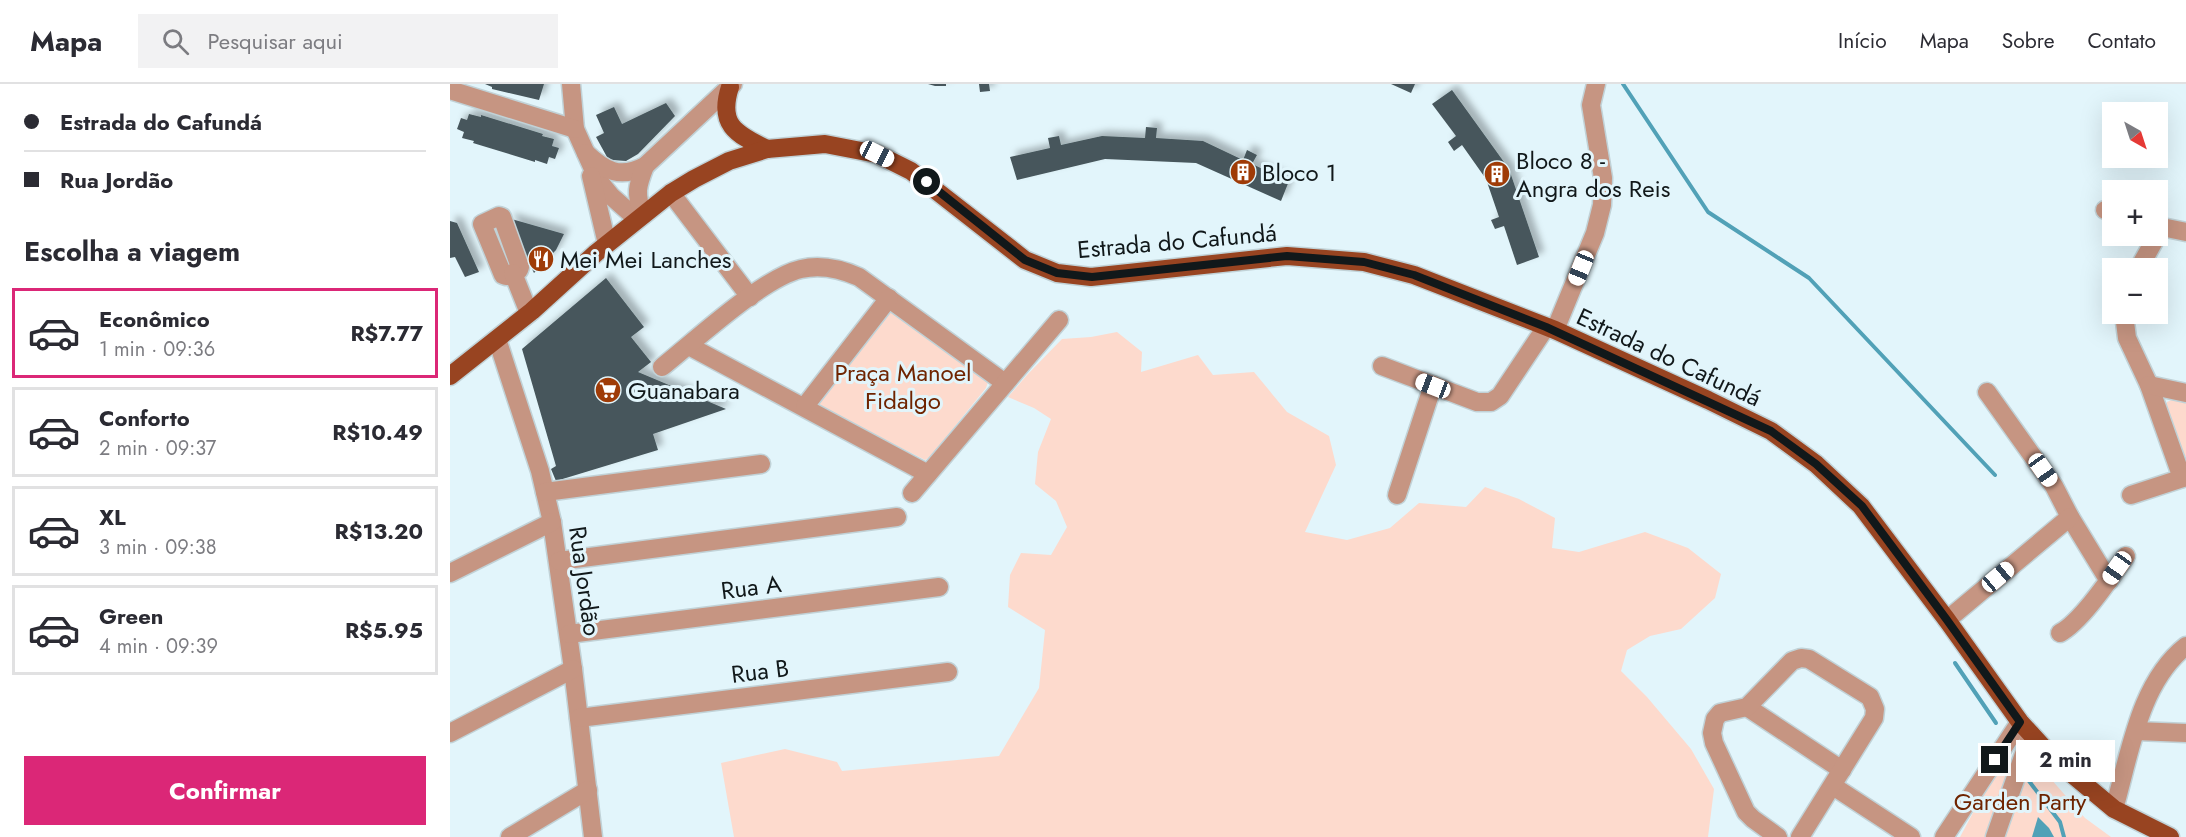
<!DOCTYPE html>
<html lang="pt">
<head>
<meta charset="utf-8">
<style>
	:root { --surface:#fff; --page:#f2f2f3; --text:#2b2b33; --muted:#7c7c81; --line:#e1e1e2; --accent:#db2777 }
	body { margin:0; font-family:Jost,sans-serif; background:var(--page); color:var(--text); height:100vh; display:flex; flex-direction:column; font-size:22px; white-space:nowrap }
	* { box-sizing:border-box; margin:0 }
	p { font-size:20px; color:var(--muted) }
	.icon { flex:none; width:33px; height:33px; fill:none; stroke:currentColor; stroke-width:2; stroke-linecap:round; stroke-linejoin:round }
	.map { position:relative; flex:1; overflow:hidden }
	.details { display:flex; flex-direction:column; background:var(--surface); width:450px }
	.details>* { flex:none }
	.guide { display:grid; align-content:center; height:132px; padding:0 24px; background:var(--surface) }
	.needle { width:39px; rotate:141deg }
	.buttons { position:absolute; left:1652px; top:18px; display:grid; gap:12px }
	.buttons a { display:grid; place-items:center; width:66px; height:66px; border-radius:0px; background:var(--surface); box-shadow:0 6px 24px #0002; font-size:30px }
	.end { position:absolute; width:27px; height:27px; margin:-14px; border:8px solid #11181a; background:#fff; box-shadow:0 0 0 3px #fff }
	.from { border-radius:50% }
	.bubble { position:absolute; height:42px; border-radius:0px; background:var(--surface); box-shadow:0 6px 24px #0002; font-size:20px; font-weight:700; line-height:42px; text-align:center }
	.car { position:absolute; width:18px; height:36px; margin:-18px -9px; border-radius:8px; box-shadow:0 0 4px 2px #0007; background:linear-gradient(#fff 24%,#345 0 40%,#fff 0 76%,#345 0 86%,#fff 0) }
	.guide b { display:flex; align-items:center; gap:21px; height:57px; font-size:22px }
	.guide b+b { border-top:2px solid var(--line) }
	.guide i { width:15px; height:15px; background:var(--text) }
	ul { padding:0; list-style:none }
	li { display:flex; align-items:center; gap:18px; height:90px; margin:0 12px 9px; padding:0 12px; border:3px solid var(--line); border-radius:0px }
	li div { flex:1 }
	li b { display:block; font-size:22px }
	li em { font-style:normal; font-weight:700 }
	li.active { border-color:var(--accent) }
	li>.icon { width:54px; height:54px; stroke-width:1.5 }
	h2 { padding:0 24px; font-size:27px; line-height:72px }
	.cta { display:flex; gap:12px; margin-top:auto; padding:12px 24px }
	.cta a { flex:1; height:69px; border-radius:0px; background:var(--accent); color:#fff; font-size:24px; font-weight:700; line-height:69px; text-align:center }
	header { display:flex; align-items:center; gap:36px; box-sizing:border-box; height:84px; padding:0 30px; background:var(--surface); border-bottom:2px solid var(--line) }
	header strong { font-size:28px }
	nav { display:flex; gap:33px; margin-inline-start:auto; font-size:21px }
	.search { width:420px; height:54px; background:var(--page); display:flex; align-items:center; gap:15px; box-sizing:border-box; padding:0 21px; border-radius:0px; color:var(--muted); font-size:22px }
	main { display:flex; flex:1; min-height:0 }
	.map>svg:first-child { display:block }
</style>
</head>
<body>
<header>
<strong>Mapa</strong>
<div class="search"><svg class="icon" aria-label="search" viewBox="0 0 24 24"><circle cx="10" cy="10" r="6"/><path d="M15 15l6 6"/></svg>Pesquisar aqui</div>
<nav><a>Início</a><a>Mapa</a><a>Sobre</a><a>Contato</a></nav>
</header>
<main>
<section class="details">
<div class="guide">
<b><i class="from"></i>Estrada do Cafundá</b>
<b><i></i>Rua Jordão</b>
</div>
<h2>Escolha a viagem</h2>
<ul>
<li class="active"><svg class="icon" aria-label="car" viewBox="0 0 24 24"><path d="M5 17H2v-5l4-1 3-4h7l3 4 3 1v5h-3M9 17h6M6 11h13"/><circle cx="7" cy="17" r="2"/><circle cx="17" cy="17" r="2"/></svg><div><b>Econômico</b><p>1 min · 09:36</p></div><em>R$7.77</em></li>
<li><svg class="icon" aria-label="car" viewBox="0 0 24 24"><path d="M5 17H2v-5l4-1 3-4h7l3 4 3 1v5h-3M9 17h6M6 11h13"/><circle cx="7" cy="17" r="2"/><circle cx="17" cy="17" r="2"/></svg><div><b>Conforto</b><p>2 min · 09:37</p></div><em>R$10.49</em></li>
<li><svg class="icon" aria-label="car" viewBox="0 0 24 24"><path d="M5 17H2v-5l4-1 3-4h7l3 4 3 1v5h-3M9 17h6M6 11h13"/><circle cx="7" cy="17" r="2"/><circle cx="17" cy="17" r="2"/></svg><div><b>XL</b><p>3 min · 09:38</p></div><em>R$13.20</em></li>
<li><svg class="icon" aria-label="car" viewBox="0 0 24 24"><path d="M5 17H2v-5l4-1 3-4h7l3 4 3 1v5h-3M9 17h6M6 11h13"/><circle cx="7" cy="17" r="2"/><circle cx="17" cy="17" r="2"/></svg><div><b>Green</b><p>4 min · 09:39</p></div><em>R$5.95</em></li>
</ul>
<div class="cta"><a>Confirmar</a></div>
</section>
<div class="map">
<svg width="1736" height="753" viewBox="0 0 1736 753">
	<defs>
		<filter id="shadow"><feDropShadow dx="5.5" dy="-5.5" stdDeviation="3" flood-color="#0004"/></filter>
	</defs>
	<rect width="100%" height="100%" fill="#e2f5fb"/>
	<g fill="#fddacd">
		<path d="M 439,223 L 536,293 L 538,298 L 536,304 L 480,373 L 475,376 L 374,325 L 369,319 L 370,311 Z"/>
		<path d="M 667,248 L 692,268 L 691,288 L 748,271 L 763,291 L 804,288 L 837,328 L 879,352 L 886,381 L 855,448 L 897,456 L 940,444 L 969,419 L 1016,423 L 1035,403 L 1069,415 L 1105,434 L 1102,464 L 1129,468 L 1195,448 L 1238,464 L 1271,490 L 1265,514 L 1231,545 L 1200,552 L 1177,566 L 1171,587 L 1197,613 L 1241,665 L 1264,705 L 1258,753 L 284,753 L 271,679 L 335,665 L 387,678 L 392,687 L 549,672 L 589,604 L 595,546 L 558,523 L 560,491 L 571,469 L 601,471 L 617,443 L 606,417 L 585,400 L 588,368 L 601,335 L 584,324 L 558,313 L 577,291 L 612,255 L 641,253 Z"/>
		<path d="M 1726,314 L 1736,316 L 1736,373 L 1731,367 L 1714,325 L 1717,318 Z"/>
		<path d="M 1587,679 L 1635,734 L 1661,753 L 1510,753 L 1547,684 Z"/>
	</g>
	<path fill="#51a1b7" d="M 1588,733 L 1599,744 L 1604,753 L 1582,753 Z"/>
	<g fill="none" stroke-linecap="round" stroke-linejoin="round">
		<g stroke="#51a1b7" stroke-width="4">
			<path d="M 1173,0 L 1258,128 L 1359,194 L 1545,391"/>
			<path d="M 1505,579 L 1546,639"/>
			<path d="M 1579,697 L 1610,738 L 1614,753"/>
		</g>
	</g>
	<g fill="#46565b" filter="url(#shadow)">
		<path d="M 35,0 L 94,0 L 89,16 L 42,5 L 42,3 Z"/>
		<path d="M 478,0 L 496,0 L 496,2 L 485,2 Z"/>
		<path d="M 529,0 L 539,0 L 540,7 L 530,8 Z"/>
		<path d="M 941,0 L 965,0 L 961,9 Z"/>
		<path d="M 1002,6 L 1059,85 L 1089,173 L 1067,181 L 1054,142 L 1045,145 L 1041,136 L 1049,133 L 1036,95 L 1012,61 L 1004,67 L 998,58 L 1006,52 L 982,20 Z"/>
		<path d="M 216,19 L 225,32 L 188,70 L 176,77 L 162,76 L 157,73 L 146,53 L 154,49 L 146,31 L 164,23 L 172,40 Z"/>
		<path d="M 19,30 L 31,33 L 31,31 L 93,50 L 92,52 L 104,55 L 102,62 L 109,64 L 105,75 L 99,73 L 97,80 L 85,76 L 85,78 L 23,59 L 24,57 L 12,54 L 14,48 L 7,45 L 11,34 L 17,36 Z"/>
		<path d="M 696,43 L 707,44 L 706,54 L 753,57 L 793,76 L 797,66 L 807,71 L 802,80 L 839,97 L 831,117 L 746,79 L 655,75 L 567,96 L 560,73 L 600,64 L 598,54 L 609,52 L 611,61 L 652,52 L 695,54 Z"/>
		<path d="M 58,134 L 114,150 L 106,166 L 84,189 Z"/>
		<path d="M 0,137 L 7,139 L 29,188 L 15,193 L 5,173 L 0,174 Z"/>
		<path d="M 156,194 L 194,243 L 181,253 L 201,278 L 188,288 L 276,325 L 203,350 L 208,366 L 106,397 L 101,385 L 106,382 L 72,265 Z"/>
	</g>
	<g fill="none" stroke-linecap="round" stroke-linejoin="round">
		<defs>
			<g id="minor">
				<path d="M 121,0 L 125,45 L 148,96 L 161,112 L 187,135"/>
				<path d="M 0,6 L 125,45"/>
				<path d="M 136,69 C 155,87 170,95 195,82 L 283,0"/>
				<path d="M 141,92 L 157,160"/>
				<path d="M 221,109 L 300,213"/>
				<path d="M 1655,126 L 1662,128"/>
				<path d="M 193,131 C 185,109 187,103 195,82"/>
				<path d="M 49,132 L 52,133 L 70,183 L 69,186 L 56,192 L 53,191 L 32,140 Z"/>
				<path d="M 1707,142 L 1736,148"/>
				<path d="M 1689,184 L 1712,143"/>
				<path d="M 63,189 L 79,229"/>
				<path d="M 1674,230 L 1677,254 L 1699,301 L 1732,394"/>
				<path d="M 1105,246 L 1145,149 L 1152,121 L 1153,94 L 1141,21 L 1146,0"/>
				<path d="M 47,255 L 90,387 L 102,438 L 123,585 L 143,753"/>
				<path d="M 239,262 L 478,390"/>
				<path d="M 932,282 L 1027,318 L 1041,318 L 1050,312 L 1096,243"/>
				<path d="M 212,283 C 245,257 312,194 351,185 C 372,180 391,185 409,193 L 555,299"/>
				<path d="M 1699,301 L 1736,309"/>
				<path d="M 1537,308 L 1604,402 L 1620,433 L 1659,497"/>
				<path d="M 355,322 L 439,214"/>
				<path d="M 95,408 L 311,380"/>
				<path d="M 462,409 L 609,236"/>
				<path d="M 947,411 L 983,301"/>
				<path d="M 1681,411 L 1736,393"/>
				<path d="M 109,477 L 447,433"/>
				<path d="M 0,489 L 102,438"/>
				<path d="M 1497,536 L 1620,433"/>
				<path d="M 1610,549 C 1632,537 1661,493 1676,472"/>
				<path d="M 119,550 L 489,503"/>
				<path d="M 1297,623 L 1392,686"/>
				<path d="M 129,634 L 498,588"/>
				<path d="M 1686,647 L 1736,649"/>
				<path d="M 0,649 L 123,585"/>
				<path d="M 1383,702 L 1461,753"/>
				<path d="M 1664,725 C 1680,670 1689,599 1736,562"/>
				<path d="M 60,753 L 138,706"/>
				<path d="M 1328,753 L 1303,735 L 1296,728 L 1264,659 L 1262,649 L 1265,635 L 1270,629 L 1297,623 L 1342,577 L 1351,574 L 1359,575 L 1420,613 L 1425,625 L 1424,634 L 1350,753"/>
				<path d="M 1494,753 L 1570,638"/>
				<path d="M 1545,753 L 1581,650"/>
			</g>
			<g id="major">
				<path d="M 280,3 C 268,40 285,50 317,65"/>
				<path d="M 0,292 L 82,227 L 146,169 L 221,109 L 244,95 L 279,77 L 317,65 L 375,60 L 427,70 L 461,87 L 575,176 L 607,189 L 641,193 L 837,172 L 914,178 L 964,191 L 1105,246 L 1258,316 L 1321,347 L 1366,380 L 1411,422 L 1497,536 L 1570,638 L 1604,675 L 1664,725 L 1720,753"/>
			</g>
		</defs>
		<use href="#minor" stroke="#c1d2d7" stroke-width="21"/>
		<use href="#major" stroke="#c1d2d7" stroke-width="21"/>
		<use href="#minor" stroke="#c69582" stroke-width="18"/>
		<use href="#major" stroke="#984421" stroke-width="18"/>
	</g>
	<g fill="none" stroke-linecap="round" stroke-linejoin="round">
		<path stroke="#11181a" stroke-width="8" d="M 477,98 L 575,176 L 607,189 L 642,193 L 837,172 L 914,178 L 964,191 L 1096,243 L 1321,347 L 1366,380 L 1412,422 L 1497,536 L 1570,638 L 1545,676"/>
	</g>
	<defs>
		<symbol id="building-disc" viewBox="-11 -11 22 22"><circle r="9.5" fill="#9f3b07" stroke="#e2f5fb"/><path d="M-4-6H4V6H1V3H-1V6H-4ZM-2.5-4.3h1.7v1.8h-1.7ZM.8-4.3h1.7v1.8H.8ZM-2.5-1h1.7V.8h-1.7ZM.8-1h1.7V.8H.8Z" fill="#fff"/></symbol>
		<symbol id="restaurant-disc" viewBox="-11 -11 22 22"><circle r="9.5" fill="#9f3b07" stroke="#e2f5fb"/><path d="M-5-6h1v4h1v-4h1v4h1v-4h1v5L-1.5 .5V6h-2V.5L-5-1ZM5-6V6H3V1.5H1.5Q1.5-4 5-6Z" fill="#fff"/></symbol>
		<symbol id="supermarket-disc" viewBox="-11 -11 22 22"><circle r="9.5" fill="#9f3b07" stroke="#e2f5fb"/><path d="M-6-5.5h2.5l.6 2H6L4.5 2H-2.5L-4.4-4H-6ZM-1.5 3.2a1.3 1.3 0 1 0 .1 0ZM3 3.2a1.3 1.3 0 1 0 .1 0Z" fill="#fff"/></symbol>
	</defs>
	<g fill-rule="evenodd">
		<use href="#building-disc" x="778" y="73" width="30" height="30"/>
		<use href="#building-disc" x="1032" y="75" width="30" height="30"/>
		<use href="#restaurant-disc" x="76" y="160" width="30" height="30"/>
		<use href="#supermarket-disc" x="143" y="291" width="30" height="30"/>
	</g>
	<g text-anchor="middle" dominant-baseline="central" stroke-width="6" stroke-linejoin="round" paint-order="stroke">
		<g font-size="24" fill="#11181a" stroke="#e2f5fb" text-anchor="start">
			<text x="1066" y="76">Bloco 8 -<tspan x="1066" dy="28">Angra dos Reis</tspan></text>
			<text x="812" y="88">Bloco 1</text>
			<text x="110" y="175">Mei Mei Lanches</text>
			<text x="178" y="306">Guanabara</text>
		</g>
		<g font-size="24" fill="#11181a" stroke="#e2f5fb">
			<text transform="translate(727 157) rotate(-5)">Estrada do Cafundá</text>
			<text transform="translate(1219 273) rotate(25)">Estrada do Cafundá</text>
			<text transform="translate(135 497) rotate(82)">Rua Jordão</text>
			<text transform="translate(301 503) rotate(-7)">Rua A</text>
			<text transform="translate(310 587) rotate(-7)">Rua B</text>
		</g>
		<g font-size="24" fill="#6f2400" stroke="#e2f5fb">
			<text x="453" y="288">Praça Manoel<tspan x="453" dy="28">Fidalgo</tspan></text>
			<text x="1570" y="717">Garden Party</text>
		</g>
	</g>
</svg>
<div class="buttons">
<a><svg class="needle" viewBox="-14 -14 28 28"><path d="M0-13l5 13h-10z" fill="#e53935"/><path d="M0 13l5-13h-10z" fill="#7c7c81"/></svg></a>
<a>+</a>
<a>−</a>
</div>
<i class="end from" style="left:477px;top:98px"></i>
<i class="end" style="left:1545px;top:676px"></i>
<div class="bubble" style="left:1566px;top:656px;width:99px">2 min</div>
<i class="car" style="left:427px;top:70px;rotate:116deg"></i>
<i class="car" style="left:1131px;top:184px;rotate:202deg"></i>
<i class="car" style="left:983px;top:302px;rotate:291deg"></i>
<i class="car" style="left:1593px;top:386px;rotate:145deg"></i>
<i class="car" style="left:1667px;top:484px;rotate:215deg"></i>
<i class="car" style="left:1548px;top:493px;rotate:50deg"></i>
</div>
</main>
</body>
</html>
